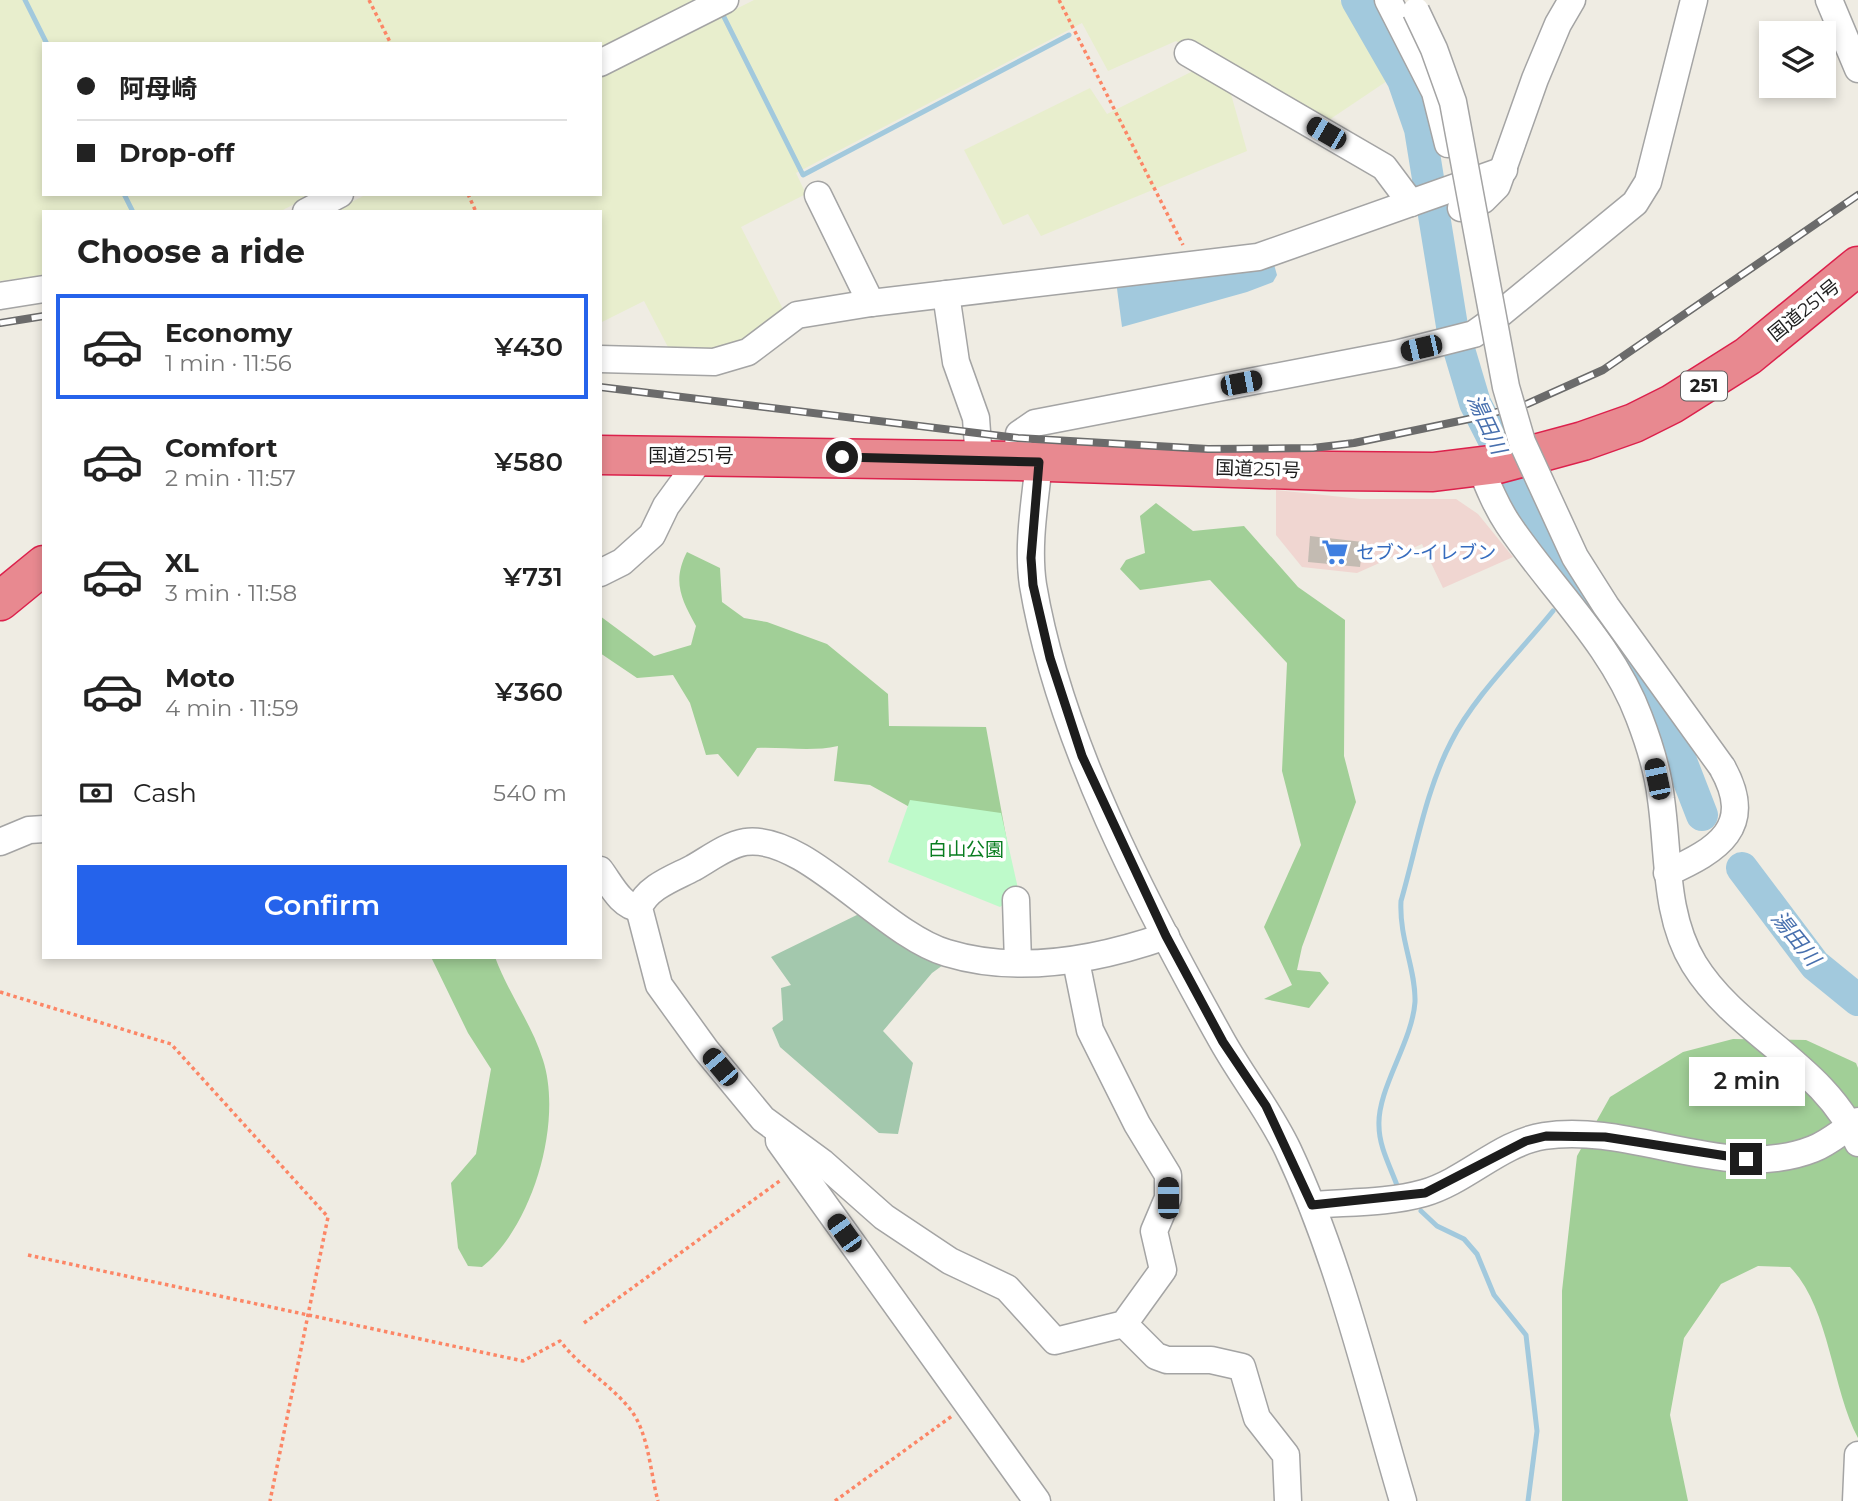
<!DOCTYPE html>
<html lang="en">
<head>
<meta charset="utf-8">
<style>
	:root { --surface:#fff; --page:#f6f6f6; --text:#222; --muted:#767676; --line:#e0e0e0; --accent:#2563eb }
	body { margin:0; font-family:Montserrat,"Noto Sans JP",sans-serif; background:var(--page); color:var(--text); height:100vh; display:flex; flex-direction:column; font-size:26px; white-space:nowrap }
	* { box-sizing:border-box; margin:0 }
	p { font-size:23px; color:var(--muted) }
	.icon { flex:none; width:38px; height:38px; fill:none; stroke:currentColor; stroke-width:2; stroke-linecap:round; stroke-linejoin:round }
	.map { position:relative; flex:1; overflow:hidden }
	.sheet { position:absolute; left:42px; top:210px; width:560px; height:749px; display:flex; flex-direction:column; background:var(--surface); border-radius:0px; box-shadow:0 4px 10px #0003 }
	.sheet>* { flex:none }
	.hud { position:absolute; left:42px; top:42px; width:560px; height:154px; border-radius:0px; box-shadow:0 4px 10px #0003; display:grid; align-content:center; height:154px; padding:0 35px; background:var(--surface) }
	.tools { position:absolute; left:1759px; top:21px; display:grid; gap:14px }
	.tools a { display:grid; place-items:center; width:77px; height:77px; border-radius:0px; background:var(--surface); box-shadow:0 4px 10px #0003; font-size:35px }
	.end { position:absolute; width:32px; height:32px; margin:-16px; border:9px solid #1d1d1d; background:#fff; box-shadow:0 0 0 4px #fff }
	.from { border-radius:50% }
	.bubble { position:absolute; height:49px; border-radius:0px; background:var(--surface); box-shadow:0 4px 10px #0003; font-size:23px; font-weight:600; line-height:49px; text-align:center }
	.car { position:absolute; width:21px; height:42px; margin:-21px -10px; border-radius:9px; box-shadow:0 0 5px 2px #0007; background:linear-gradient(#222 24%,#8ab4d8 0 40%,#222 0 76%,#8ab4d8 0 86%,#222 0) }
	.hud b { display:flex; align-items:center; gap:24px; height:66px; font-size:26px }
	.hud b+b { border-top:2px solid var(--line) }
	.hud i { width:18px; height:18px; background:var(--text) }
	ul { padding:0; list-style:none }
	li { display:flex; align-items:center; gap:21px; height:105px; margin:0 14px 10px; padding:0 21px; border:4px solid transparent; border-radius:0px }
	li div { flex:1 }
	li b { display:block; font-size:26px }
	li em { font-style:normal; font-weight:600 }
	li.on { border-color:var(--accent) }
	li>.icon { width:63px; height:63px; stroke-width:1.5 }
	h2 { padding:0 35px; font-size:32px; line-height:84px }
	.pay { display:flex; align-items:center; gap:18px; height:77px; padding:0 35px; font-size:26px }
	.pay p { margin-inline-start:auto }
	.button { display:flex; gap:14px; margin-top:auto; padding:14px 35px }
	.button a { flex:1; height:80px; border-radius:0px; background:var(--accent); color:#fff; font-size:28px; font-weight:600; line-height:80px; text-align:center }
	.map>svg:first-child { display:block }
</style>
</head>
<body>
<div class="map">
<svg width="1858" height="1501" viewBox="0 0 1858 1501">
	<rect width="100%" height="100%" fill="#efece3"/>
	<path fill="#f0d6d1" d="M 1276,490 L 1361,499 L 1456,499 L 1478,514 L 1513,557 L 1443,588 L 1422,544 L 1357,573 L 1302,567 L 1276,535 Z"/>
	<g fill="#e8eecd">
		<path d="M 0,0 L 696,0 L 600,49 L 600,44 L 44,44 L 44,194 L 314,194 L 279,212 L 44,212 L 44,275 L 0,281 Z"/>
		<path d="M 754,0 L 1340,0 L 1387,81 L 1323,124 L 1176,41 L 1108,71 L 1082,23 L 796,173 L 806,194 L 741,227 L 786,315 L 739,345 L 715,351 L 670,351 L 644,301 L 600,323 L 600,212 L 332,212 L 367,194 L 600,194 L 600,77 Z"/>
		<path d="M 1197,69 L 1229,87 L 1247,151 L 1041,236 L 1028,214 L 1003,225 L 964,150 L 1090,88 L 1107,114 Z"/>
	</g>
	<g fill="#a1cf97">
		<path d="M 1156,503 L 1193,531 L 1244,526 L 1298,587 L 1345,620 L 1344,756 L 1356,802 L 1302,947 L 1297,970 L 1320,972 L 1329,983 L 1309,1008 L 1264,999 L 1292,985 L 1264,927 L 1301,845 L 1282,771 L 1287,663 L 1210,580 L 1140,590 L 1120,569 L 1126,560 L 1145,553 L 1140,516 Z"/>
		<path d="M 687,552 L 720,568 L 722,602 L 744,618 L 767,622 L 827,644 L 888,694 L 889,726 L 986,727 L 1015,885 L 922,814 L 870,785 L 834,781 L 838,746 C 811,752 785,747 757,748 L 738,777 L 718,754 L 706,755 L 690,703 L 673,675 L 637,678 L 600,653 L 600,616 L 654,656 L 691,645 L 696,626 C 681,599 672,581 687,552 Z"/>
		<path d="M 495,957 C 508,993 532,1024 543,1060 C 563,1122 533,1226 482,1267 L 468,1266 L 458,1248 L 451,1183 L 476,1154 L 491,1069 L 468,1033 L 431,957 Z"/>
		<path d="M 1733,1039 L 1806,1040 L 1856,1063 L 1858,1068 L 1858,1438 C 1832,1389 1829,1306 1790,1267 L 1758,1266 L 1721,1284 L 1684,1338 L 1670,1415 L 1688,1501 L 1562,1501 L 1562,1291 L 1577,1156 L 1610,1097 L 1683,1052 Z"/>
	</g>
	<path fill="#a3c8ad" d="M 865,911 L 950,960 L 932,973 L 883,1031 L 913,1063 L 898,1134 L 879,1133 L 780,1047 L 772,1028 L 783,1020 L 781,988 L 791,985 L 771,957 Z"/>
	<path fill="#befaca" d="M 910,800 L 1001,813 L 1019,893 L 1000,907 L 888,862 Z"/>
	<path fill="#a2c9dd" d="M 1273,261 L 1277,275 L 1273,282 L 1247,292 L 1122,327 L 1116,281 Z"/>
	<g fill="none" stroke-linecap="round" stroke-linejoin="round">
		<g stroke="#a2c9dd" stroke-width="5">
			<path d="M 25,0 L 47,44"/>
			<path d="M 722,13 L 803,175 L 1069,35"/>
			<path d="M 124,194 L 133,212"/>
			<path d="M 1398,1188 C 1391,1168 1379,1147 1379,1126 C 1377,1089 1412,1043 1415,1002 C 1416,969 1399,939 1401,901 C 1416,849 1426,790 1451,742 C 1474,696 1520,652 1553,611"/>
			<path d="M 1421,1211 L 1437,1226 L 1464,1239 L 1477,1254 L 1494,1295 L 1526,1335 L 1537,1431 L 1528,1501"/>
		</g>
		<g stroke="#a2c9dd" stroke-width="32">
			<path d="M 1357,0 L 1403,80 L 1420,129 L 1452,326 L 1475,403 L 1541,533 L 1669,730 L 1702,815"/>
			<path d="M 1742,868 L 1815,965 L 1858,1000"/>
		</g>
	</g>
	<path fill="#c3bbb2" d="M 1310,536 L 1363,542 L 1360,567 L 1308,562 Z"/>
	<g fill="none" stroke-linecap="round" stroke-linejoin="round">
		<defs>
			<g id="minor">
				<path d="M 1388,0 L 1435,92 L 1448,144"/>
				<path d="M 1829,0 L 1858,69"/>
				<path d="M 1188,53 L 1384,167 L 1411,203"/>
				<path d="M 600,63 L 725,0"/>
				<path d="M 818,195 L 871,303"/>
				<path d="M 1461,208 L 1483,200 L 1497,186 L 1535,79 L 1558,24 L 1572,0"/>
				<path d="M 306,212 L 340,194"/>
				<path d="M 946,294 L 956,362 L 976,418 L 979,460"/>
				<path d="M 0,296 L 44,289"/>
				<path d="M 600,359 L 714,362 L 748,352 L 797,315 L 871,303 L 1258,257 L 1504,170"/>
				<path d="M 1017,461 L 1019,434 L 1035,423 L 1395,354 L 1474,334 L 1484,327 L 1635,203 L 1648,182 L 1694,0"/>
				<path d="M 1039,462 C 1035,502 1027,545 1033,585 C 1059,740 1145,903 1221,1039 C 1242,1077 1269,1110 1288,1150 C 1340,1261 1368,1383 1403,1501"/>
				<path d="M 1480,466 C 1488,486 1496,506 1508,524 C 1550,587 1612,644 1639,717 C 1649,743 1658,771 1661,799 C 1669,854 1664,915 1694,964 C 1737,1034 1826,1066 1858,1143"/>
				<path d="M 600,573 L 622,562 L 652,535 L 666,506 L 704,454"/>
				<path d="M 0,842 L 29,830 L 44,829"/>
				<path d="M 600,870 C 610,883 621,907 639,908"/>
				<path d="M 1667,873 C 1718,850 1756,827 1722,767"/>
				<path d="M 1016,900 L 1018,963"/>
				<path d="M 1076,961 L 1090,1030 L 1137,1124 L 1168,1175 L 1168,1198 L 1154,1231 L 1163,1270 L 1124,1324 L 1055,1341 L 1007,1288 L 950,1261 L 884,1217 L 823,1163 L 763,1119 L 706,1050 L 659,985 L 639,908 C 647,887 674,878 693,868 C 709,859 727,845 745,842 C 805,833 884,935 947,953 C 1019,975 1097,960 1166,936"/>
				<path d="M 779,1136 L 779,1141 L 1037,1501"/>
				<path d="M 1312,1205 C 1348,1202 1389,1203 1424,1193 C 1466,1181 1500,1143 1544,1136 C 1631,1122 1727,1183 1813,1149 C 1829,1143 1843,1130 1858,1121"/>
				<path d="M 1124,1324 L 1156,1356 L 1167,1360 L 1211,1360 L 1242,1367 L 1257,1418 L 1286,1455 L 1288,1501"/>
				<path d="M 1856,1501 L 1858,1455"/>
			</g>
			<g id="highway">
				<path d="M 600,455 L 1017,461 L 1331,471 L 1433,472 L 1498,464 L 1583,441 L 1634,423 L 1672,404 L 1748,356 L 1858,266"/>
				<path d="M 0,601 L 44,565"/>
			</g>
		</defs>
		<use href="#minor" stroke="#a4a4a4" stroke-width="29"/>
		<use href="#highway" stroke="#dc214c" stroke-width="41"/>
		<g stroke="#fc8666" stroke-width="3.5" stroke-dasharray="3.5 3.5" stroke-linecap="butt">
			<path d="M 369,0 L 391,44"/>
			<path d="M 1059,0 L 1183,245"/>
			<path d="M 468,194 L 476,212"/>
			<path d="M 0,992 L 171,1044 L 328,1217 L 270,1501"/>
			<path d="M 28,1255 L 523,1361 L 560,1341 C 582,1369 609,1383 630,1409 C 649,1433 650,1472 658,1501"/>
			<path d="M 584,1323 L 781,1180"/>
			<path d="M 835,1501 L 952,1416"/>
		</g>
		<use href="#minor" stroke="#fff" stroke-width="26"/>
		<use href="#highway" stroke="#e88990" stroke-width="38"/>
		<defs>
			<g id="rail">
				<path d="M 0,323 L 44,316"/>
				<path d="M 600,387 L 1018,438 L 1208,449 L 1313,448 L 1354,443 L 1474,418 L 1527,404 L 1603,370 L 1858,195"/>
			</g>
		</defs>
		<use href="#rail" stroke="#6b6b6b" stroke-width="8"/>
		<use href="#rail" stroke="#fff" stroke-width="5" stroke-dasharray="16" stroke-linecap="butt"/>
		<defs>
			<path id="minor-bridge" d="M 1416,11 L 1434,49 L 1453,102 L 1506,387 L 1522,442 L 1575,557 L 1606,606 L 1722,767"/>
		</defs>
		<use href="#minor-bridge" stroke="#a4a4a4" stroke-width="29" stroke-linecap="butt"/>
		<use href="#minor-bridge" stroke="#fff" stroke-width="26"/>
	</g>
	<g fill="none" stroke-linecap="round" stroke-linejoin="round">
		<path stroke="#1d1d1d" stroke-width="9" d="M 842,457 L 1039,462 L 1031,558 L 1033,585 L 1050,658 L 1082,756 L 1166,936 L 1223,1042 L 1266,1106 L 1312,1205 L 1425,1193 L 1526,1141 L 1546,1136 L 1605,1137 L 1746,1159"/>
	</g>
	<defs>
		<symbol id="supermarket-bare" viewBox="-9 -9 18 18"><path d="M-6-5.5h2.5l.6 2H6L4.5 2H-2.5L-4.4-4H-6ZM-1.5 3.2a1.3 1.3 0 1 0 .1 0ZM3 3.2a1.3 1.3 0 1 0 .1 0Z" fill="#3f7fe0" stroke="#fff" stroke-width="2.5" paint-order="stroke"/></symbol>
	</defs>
	<g fill-rule="evenodd">
		<use href="#supermarket-bare" x="1316" y="533" width="38" height="38"/>
	</g>
	<g text-anchor="middle" dominant-baseline="central" stroke-width="7" stroke-linejoin="round" paint-order="stroke">
		<rect fill="#fff" stroke="#616161" stroke-width="2" x="1681" y="371.5" width="46" height="29" rx="5"/>
		<g font-size="18" font-weight="bold" fill="#1d1d1d">
			<text x="1704" y="386">251</text>
		</g>
		<g font-size="19" fill="#1d1d1d" stroke="#fff">
			<text transform="translate(1804 310) rotate(-39)">国道251号</text>
			<text x="691" y="455">国道251号</text>
			<text transform="translate(1258 469) rotate(2)">国道251号</text>
		</g>
		<g font-size="19" fill="#366cbe" stroke="#fff" text-anchor="start">
			<text x="1356" y="552">セブン-イレブン</text>
		</g>
		<g font-size="19" fill="#097d20" stroke="#fff">
			<text x="966" y="849">白山公園</text>
		</g>
		<g font-size="21" font-style="italic" fill="#4870ae" stroke="#fff">
			<text transform="translate(1487 424) rotate(65)">湯田川</text>
			<text transform="translate(1796 938) rotate(51)">湯田川</text>
		</g>
	</g>
</svg>
<div class="tools">
<a><svg class="icon" aria-label="layers" viewBox="0 0 24 24"><path d="M12 4l9 5-9 5-9-5zM3 14l9 5 9-5"/></svg></a>
</div>
<i class="end from" style="left:842px;top:457px"></i>
<i class="end" style="left:1746px;top:1159px"></i>
<div class="bubble" style="left:1689px;top:1057px;width:116px">2 min</div>
<i class="car" style="left:1326px;top:133px;rotate:300deg"></i>
<i class="car" style="left:1421px;top:348px;rotate:257deg"></i>
<i class="car" style="left:1241px;top:383px;rotate:79deg"></i>
<i class="car" style="left:1657px;top:779px;rotate:348deg"></i>
<i class="car" style="left:720px;top:1067px;rotate:320deg"></i>
<i class="car" style="left:1168px;top:1198px;rotate:0deg"></i>
<i class="car" style="left:844px;top:1233px;rotate:324deg"></i>
<div class="hud">
<b><i class="from"></i>阿母崎</b>
<b><i></i>Drop-off</b>
</div>
<section class="sheet">
<h2>Choose a ride</h2>
<ul>
<li class="on"><svg class="icon" aria-label="car" viewBox="0 0 24 24"><path d="M5 17H2v-5l4-1 3-4h7l3 4 3 1v5h-3M9 17h6M6 11h13"/><circle cx="7" cy="17" r="2"/><circle cx="17" cy="17" r="2"/></svg><div><b>Economy</b><p>1 min · 11:56</p></div><em>¥430</em></li>
<li><svg class="icon" aria-label="car" viewBox="0 0 24 24"><path d="M5 17H2v-5l4-1 3-4h7l3 4 3 1v5h-3M9 17h6M6 11h13"/><circle cx="7" cy="17" r="2"/><circle cx="17" cy="17" r="2"/></svg><div><b>Comfort</b><p>2 min · 11:57</p></div><em>¥580</em></li>
<li><svg class="icon" aria-label="car" viewBox="0 0 24 24"><path d="M5 17H2v-5l4-1 3-4h7l3 4 3 1v5h-3M9 17h6M6 11h13"/><circle cx="7" cy="17" r="2"/><circle cx="17" cy="17" r="2"/></svg><div><b>XL</b><p>3 min · 11:58</p></div><em>¥731</em></li>
<li><svg class="icon" aria-label="car" viewBox="0 0 24 24"><path d="M5 17H2v-5l4-1 3-4h7l3 4 3 1v5h-3M9 17h6M6 11h13"/><circle cx="7" cy="17" r="2"/><circle cx="17" cy="17" r="2"/></svg><div><b>Moto</b><p>4 min · 11:59</p></div><em>¥360</em></li>
</ul>
<div class="pay"><svg class="icon" aria-label="cash" viewBox="0 0 24 24"><path d="M3 7h18v10H3z"/><circle cx="12" cy="12" r="2"/></svg>Cash<p>540 m</p></div>
<div class="button"><a>Confirm</a></div>
</section>
</div>
</body>
</html>
